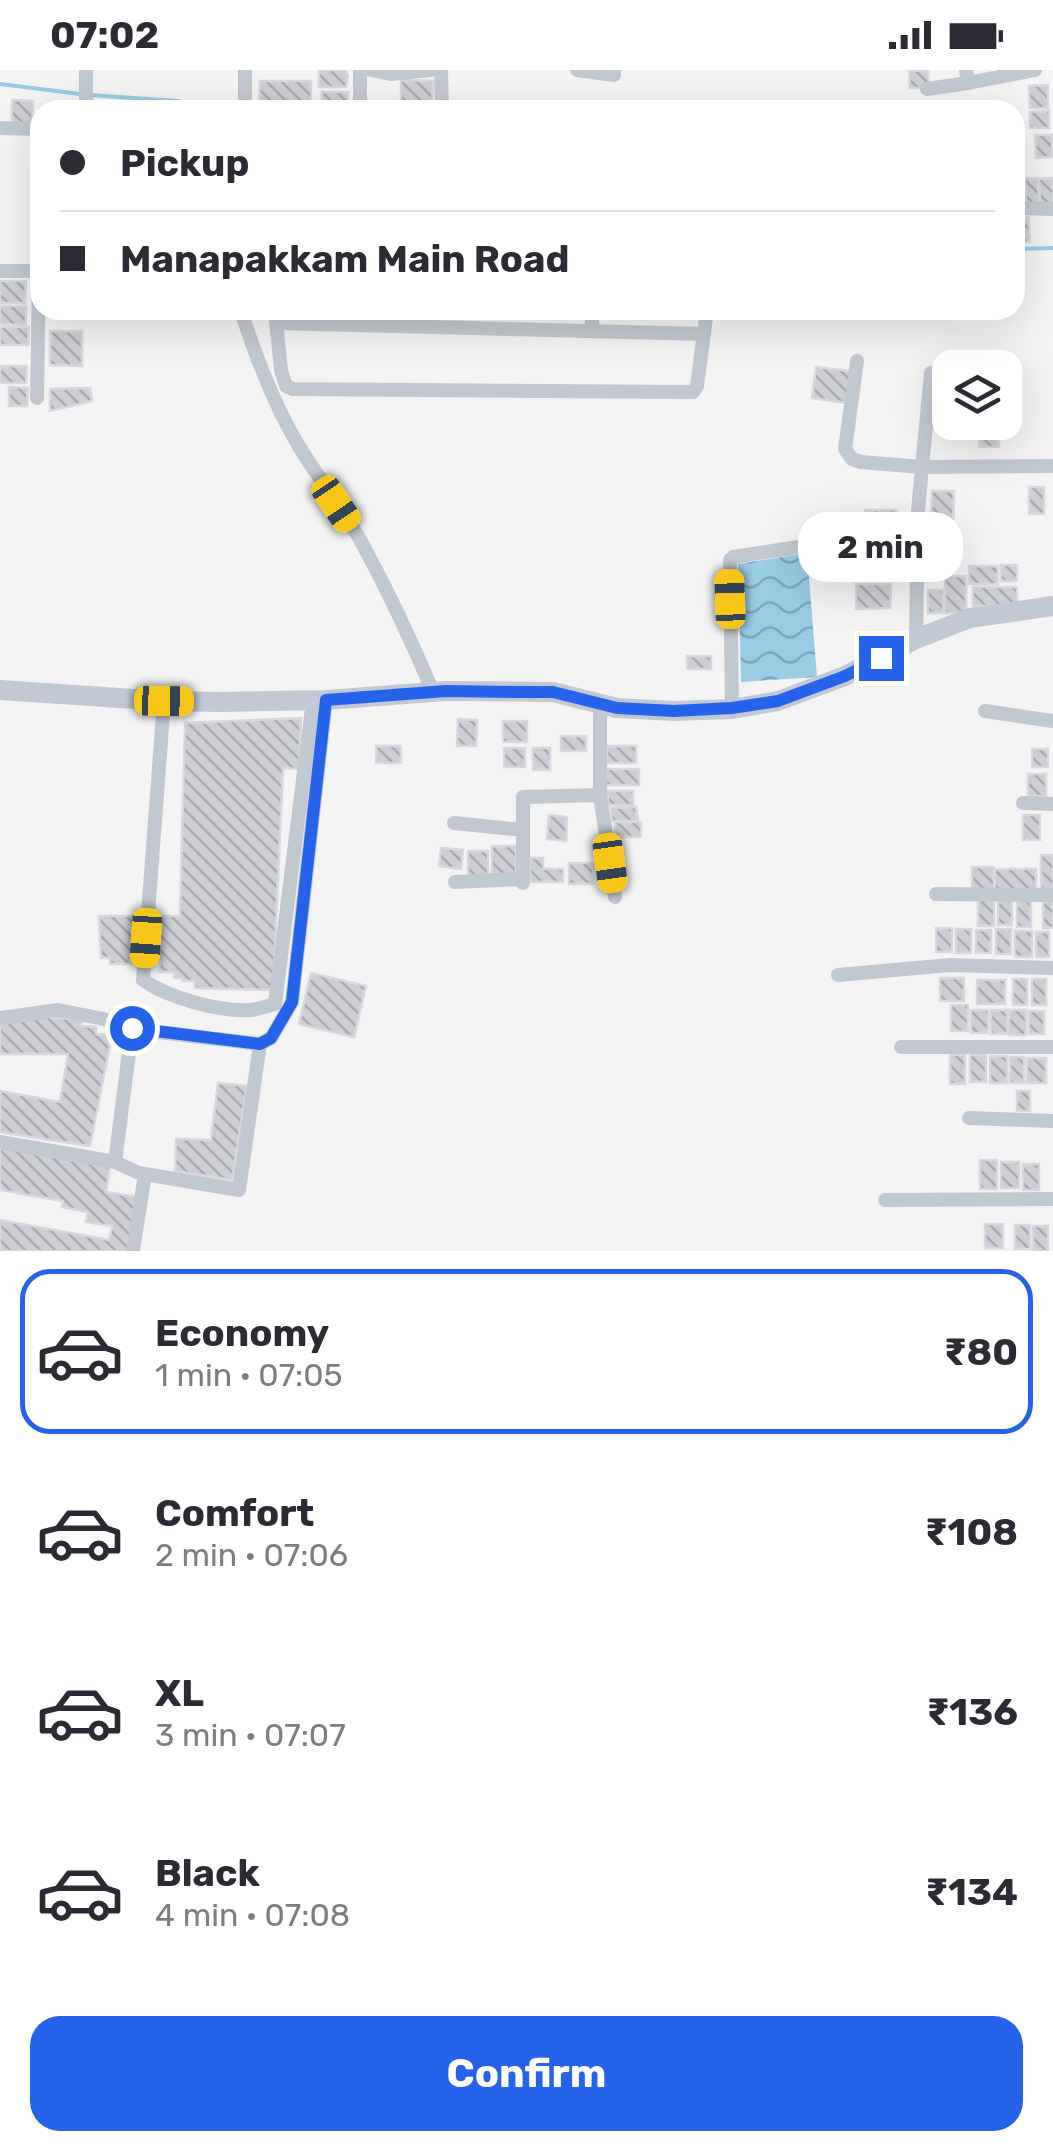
<!DOCTYPE html>
<html lang="en">
<head>
<meta charset="utf-8">
<style>
	:root { --surface:#fff; --page:#f7f7f7; --text:#2b2b33; --muted:#7c7c81; --line:#e1e1e2; --accent:#2563eb }
	body { margin:0; font-family:Rubik,sans-serif; background:var(--page); color:var(--text); height:100vh; display:flex; flex-direction:column; font-size:38px; white-space:nowrap }
	* { box-sizing:border-box; margin:0 }
	p { font-size:32px; color:var(--muted) }
	.icon { flex:none; width:55px; height:55px; fill:none; stroke:currentColor; stroke-width:2; stroke-linecap:round; stroke-linejoin:round }
	.map { position:relative; height:1181px; overflow:hidden }
	.sheet { display:flex; flex-direction:column; background:var(--surface); flex:1 }
	.sheet>* { flex:none }
	.hud { position:absolute; left:30px; top:30px; width:995px; height:220px; border-radius:30px; box-shadow:0 10px 40px #0002; display:grid; align-content:center; height:220px; padding:0 30px; background:var(--surface) }
	.fabs { position:absolute; left:932px; top:280px; display:grid; gap:20px }
	.fabs a { display:grid; place-items:center; width:90px; height:90px; border-radius:20px; background:var(--surface); box-shadow:0 10px 40px #0002; font-size:50px }
	.end { position:absolute; width:45px; height:45px; margin:-22px; border:12px solid #2563eb; background:#fff; box-shadow:0 0 0 5px #fff }
	.from { border-radius:50% }
	.bubble { position:absolute; height:70px; border-radius:30px; background:var(--surface); box-shadow:0 10px 40px #0002; font-size:32px; font-weight:700; line-height:70px; text-align:center }
	.car { position:absolute; width:30px; height:60px; margin:-30px -15px; border-radius:12px; box-shadow:0 0 8px 2px #0007; background:linear-gradient(#f5c518 24%,#345 0 40%,#f5c518 0 76%,#345 0 86%,#f5c518 0) }
	.hud b { display:flex; align-items:center; gap:35px; height:95px; font-size:38px }
	.hud b+b { border-top:2px solid var(--line) }
	.hud i { width:25px; height:25px; background:var(--text) }
	ul { padding:18px 0 0; list-style:none }
	li { display:flex; align-items:center; gap:30px; height:165px; margin:0 20px 15px; padding:0 10px; border:5px solid transparent; border-radius:30px }
	li div { flex:1 }
	li b { display:block; font-size:38px }
	li em { font-style:normal; font-weight:700 }
	li.active { border-color:var(--accent) }
	li>.icon { width:90px; height:90px; stroke-width:1.5 }
	.button { display:flex; gap:20px; margin-top:auto; padding:20px 30px }
	.button a { flex:1; height:115px; border-radius:30px; background:var(--accent); color:#fff; font-size:40px; font-weight:700; line-height:115px; text-align:center }
	.status { display:flex; justify-content:space-between; align-items:center; height:70px; padding:0 50px; background:var(--surface); direction:ltr }
	.status svg { height:28px; fill:currentColor }
	.map>svg:first-child { display:block }
</style>
</head>
<body>
<div class="status"><b>07:02</b><svg viewBox="0 0 49 12"><path d="M0 12V9h3v3zM5 12V6h3v6zM10 12V3h3v9zM15 12V0h3v12zM26 1h20v11H26zM47 4h2v5h-2z"/></svg></div>
<div class="map">
<svg width="1053" height="1181" viewBox="0 0 1053 1181">
	<defs>
		<pattern id="water-waves" width="16" height="10" patternUnits="userSpaceOnUse" patternTransform="scale(2.5)"><rect width="16" height="10" fill="#98cce5"/><path d="M0 5q4-4 8 0t8 0" fill="none" stroke="#7ea8bd"/></pattern>
		<pattern id="building-back-hatch" width="6" height="6" patternUnits="userSpaceOnUse" patternTransform="scale(2.5)"><rect width="6" height="6" fill="#cdced4"/><path d="M-1 5l2 2M0 0l6 6M5-1l2 2" fill="none" stroke="#a9aaaf"/></pattern>
	</defs>
	<rect width="100%" height="100%" fill="#f4f3f3"/>
	<path fill="url(#water-waves)" d="M 807,483 L 817,607 L 741,612 L 738,494 Z"/>
	<g fill="none" stroke-linecap="round" stroke-linejoin="round">
		<g stroke="#98cce5" stroke-width="4">
			<path d="M 0,14 L 80,24"/>
			<path d="M 89,25 L 179,31 L 180,40"/>
			<path d="M 1015,179 L 1053,178"/>
		</g>
	</g>
	<g fill="url(#building-back-hatch)" stroke="#d7d8dd" stroke-width="2.5">
		<path d="M 319,0 L 345,0 L 348,5 L 346,17 L 319,17 Z"/>
		<path d="M 928,0 L 929,18 L 910,18 L 909,1 Z"/>
		<path d="M 401,10 L 433,11 L 432,40 L 401,40 Z"/>
		<path d="M 260,11 L 311,11 L 311,35 L 259,34 Z"/>
		<path d="M 1048,15 L 1048,38 L 1030,38 L 1029,16 Z"/>
		<path d="M 322,22 L 348,22 L 348,40 L 321,40 Z"/>
		<path d="M 12,30 L 33,31 L 32,57 L 12,57 Z"/>
		<path d="M 1049,41 L 1049,58 L 1030,58 L 1030,42 Z"/>
		<path d="M 1035,65 L 1052,65 L 1052,87 L 1036,88 Z"/>
		<path d="M 1025,108 L 1038,108 L 1039,134 L 1026,135 Z"/>
		<path d="M 1053,108 L 1053,133 L 1040,134 L 1039,109 Z"/>
		<path d="M 1029,147 L 1030,172 L 1015,172 L 1015,148 Z"/>
		<path d="M 0,211 L 26,211 L 25,233 L 0,233 Z"/>
		<path d="M 0,236 L 26,236 L 26,255 L 0,254 Z"/>
		<path d="M 0,257 L 29,257 L 28,275 L 0,275 Z"/>
		<path d="M 50,261 L 82,261 L 82,296 L 50,295 Z"/>
		<path d="M 0,296 L 27,296 L 26,313 L 0,313 Z"/>
		<path d="M 816,297 L 851,301 L 847,333 L 812,328 Z"/>
		<path d="M 9,317 L 28,318 L 27,336 L 9,336 Z"/>
		<path d="M 90,318 L 92,331 L 50,341 L 50,319 Z"/>
		<rect x="979" y="352" width="20" height="25"/>
		<rect x="1029" y="417" width="15" height="27"/>
		<path d="M 932,421 L 954,421 L 953,453 L 931,453 Z"/>
		<rect x="865" y="440" width="32" height="17"/>
		<rect x="814" y="448" width="37" height="17"/>
		<rect x="874" y="464" width="18" height="27"/>
		<rect x="817" y="471" width="35" height="20"/>
		<rect x="1001" y="495" width="16" height="16"/>
		<rect x="969" y="496" width="29" height="18"/>
		<rect x="945" y="506" width="21" height="37"/>
		<path d="M 856,514 L 891,514 L 890,538 L 856,539 Z"/>
		<rect x="973" y="517" width="44" height="19"/>
		<rect x="928" y="520" width="15" height="23"/>
		<rect x="687" y="586" width="24" height="13"/>
		<path d="M 301,648 L 299,699 L 283,698 L 273,920 L 195,918 L 195,911 L 183,911 L 183,908 L 174,908 L 175,902 L 159,902 L 160,891 L 139,890 L 139,894 L 110,894 L 110,888 L 101,888 L 99,846 L 180,846 L 185,653 Z"/>
		<path d="M 458,649 L 477,650 L 476,676 L 457,676 Z"/>
		<rect x="503" y="651" width="24" height="21"/>
		<rect x="561" y="666" width="25" height="15"/>
		<rect x="376" y="676" width="25" height="17"/>
		<rect x="607" y="676" width="29" height="17"/>
		<rect x="504" y="678" width="21" height="19"/>
		<rect x="533" y="678" width="17" height="22"/>
		<rect x="1032" y="679" width="16" height="18"/>
		<rect x="606" y="699" width="33" height="16"/>
		<rect x="1028" y="704" width="18" height="22"/>
		<rect x="608" y="721" width="25" height="14"/>
		<path d="M 636,737 L 638,751 L 612,751 L 611,738 Z"/>
		<path d="M 549,745 L 567,747 L 566,771 L 547,769 Z"/>
		<rect x="1023" y="745" width="17" height="25"/>
		<rect x="615" y="752" width="26" height="15"/>
		<rect x="492" y="776" width="24" height="30"/>
		<path d="M 441,778 L 463,780 L 461,799 L 439,796 Z"/>
		<rect x="468" y="781" width="20" height="27"/>
		<rect x="1041" y="785" width="12" height="34"/>
		<path d="M 530,788 L 543,788 L 543,799 L 563,799 L 563,812 L 530,812 Z"/>
		<rect x="569" y="793" width="24" height="21"/>
		<rect x="972" y="797" width="22" height="25"/>
		<rect x="995" y="799" width="41" height="23"/>
		<rect x="978" y="828" width="16" height="28"/>
		<rect x="998" y="829" width="14" height="26"/>
		<rect x="1017" y="831" width="14" height="26"/>
		<rect x="1043" y="831" width="10" height="27"/>
		<rect x="936" y="858" width="16" height="24"/>
		<rect x="956" y="859" width="15" height="24"/>
		<rect x="996" y="859" width="15" height="25"/>
		<rect x="976" y="860" width="15" height="23"/>
		<rect x="1015" y="861" width="17" height="26"/>
		<rect x="1036" y="862" width="13" height="25"/>
		<path d="M 311,903 L 366,916 L 354,967 L 299,954 Z"/>
		<rect x="940" y="908" width="24" height="23"/>
		<rect x="1013" y="909" width="14" height="26"/>
		<rect x="1032" y="909" width="14" height="26"/>
		<rect x="977" y="910" width="28" height="24"/>
		<rect x="951" y="935" width="17" height="26"/>
		<rect x="971" y="940" width="17" height="23"/>
		<rect x="991" y="940" width="16" height="24"/>
		<rect x="1009" y="940" width="17" height="25"/>
		<rect x="1029" y="941" width="15" height="23"/>
		<path d="M 50,943 L 51,948 L 82,949 L 81,956 L 96,957 L 96,964 L 112,965 L 90,1076 L 0,1062 L 0,1021 L 60,1032 L 68,984 L 0,984 L 0,955 Z"/>
		<rect x="950" y="985" width="15" height="29"/>
		<rect x="970" y="985" width="16" height="27"/>
		<rect x="990" y="986" width="17" height="27"/>
		<rect x="1010" y="987" width="14" height="26"/>
		<rect x="1027" y="988" width="19" height="25"/>
		<path d="M 218,1013 L 247,1016 L 232,1110 L 175,1101 L 176,1069 L 211,1070 Z"/>
		<rect x="1017" y="1021" width="13" height="20"/>
		<path d="M 0,1077 L 110,1096 L 106,1122 L 137,1127 L 127,1181 L 0,1181 L 0,1150 L 109,1170 L 112,1156 L 86,1152 L 88,1142 L 62,1137 L 63,1131 L 0,1120 Z"/>
		<rect x="980" y="1090" width="17" height="29"/>
		<rect x="1001" y="1092" width="18" height="26"/>
		<rect x="1023" y="1094" width="16" height="26"/>
		<rect x="985" y="1154" width="18" height="24"/>
		<rect x="1015" y="1155" width="15" height="24"/>
		<rect x="1033" y="1156" width="15" height="25"/>
	</g>
	<g fill="none" stroke-linecap="round" stroke-linejoin="round">
		<g stroke="#c2c8cf" stroke-width="14">
			<path d="M 86,0 L 86,40"/>
			<path d="M 371,0 L 391,4 L 431,0"/>
			<path d="M 441,0 L 442,40"/>
			<path d="M 577,0 L 614,5 L 614,0"/>
			<path d="M 966,0 L 968,13 L 1035,0"/>
			<path d="M 927,19 L 968,13"/>
			<path d="M 245,40 L 245,0"/>
			<path d="M 360,40 L 360,0"/>
			<path d="M 0,58 L 40,59"/>
			<path d="M 1015,138 L 1053,139"/>
			<path d="M 0,201 L 39,201 L 40,188"/>
			<path d="M 275,240 L 281,300 L 286,316 L 293,319 L 684,322 L 693,322 L 697,316 L 707,240"/>
			<path d="M 592,240 L 592,261"/>
			<path d="M 242,244 C 257,290 275,337 300,378 C 320,411 345,441 363,475 C 389,523 412,572 433,622"/>
			<path d="M 276,253 L 704,264"/>
			<path d="M 857,291 L 845,379 L 852,389 L 861,392 L 922,397 L 931,303"/>
			<path d="M 37,328 L 39,201"/>
			<path d="M 916,569 L 918,441 L 922,397 L 1053,396"/>
			<path d="M 164,631 L 143,910 C 169,928 219,942 251,940 C 259,939 267,936 275,934 L 313,630"/>
			<path d="M 600,634 L 600,725 L 615,827"/>
			<path d="M 732,639 L 730,490 L 733,487 L 805,476"/>
			<path d="M 985,641 L 1053,651"/>
			<path d="M 1023,733 L 1053,734"/>
			<path d="M 454,753 L 523,760"/>
			<path d="M 455,812 L 523,809"/>
			<path d="M 523,813 L 523,727 L 600,725"/>
			<path d="M 936,824 L 1053,825"/>
			<path d="M 838,905 L 950,895 L 1053,898"/>
			<path d="M 0,948 L 58,940 L 104,949 L 132,959 L 260,974 L 271,968 L 292,932 L 326,630"/>
			<path d="M 901,977 L 1053,977"/>
			<path d="M 969,1048 L 1053,1051"/>
			<path d="M 0,1072 L 115,1092 L 132,959"/>
			<path d="M 115,1092 L 139,1103 L 239,1120 L 260,974"/>
			<path d="M 885,1130 L 1053,1129"/>
			<path d="M 133,1181 L 145,1104"/>
		</g>
		<path stroke="#c2c9d4" stroke-width="20" d="M 0,620 L 164,631 L 221,632 L 326,630 L 446,621 L 553,622 L 617,638 L 674,641 L 732,639 L 778,631 L 845,606 L 916,569 L 970,548 L 1053,536"/>
	</g>
	<g fill="none" stroke-linecap="round" stroke-linejoin="round">
		<path stroke="#2563eb" stroke-width="12" d="M 132,958 L 260,974 L 271,968 L 292,932 L 326,630 L 446,621 L 517,622 L 553,622 L 617,638 L 674,641 L 732,638 L 778,631 L 845,606 L 881,588"/>
	</g>
</svg>
<div class="fabs">
<a><svg class="icon" aria-label="layers" viewBox="0 0 24 24"><path d="M12 4l9 5-9 5-9-5zM3 14l9 5 9-5"/></svg></a>
</div>
<i class="end from" style="left:132px;top:958px"></i>
<i class="end" style="left:881px;top:588px"></i>
<div class="bubble" style="left:798px;top:442px;width:165px">2 min</div>
<i class="car" style="left:336px;top:434px;rotate:146deg"></i>
<i class="car" style="left:730px;top:529px;rotate:358deg"></i>
<i class="car" style="left:164px;top:631px;rotate:91deg"></i>
<i class="car" style="left:610px;top:793px;rotate:172deg"></i>
<i class="car" style="left:146px;top:868px;rotate:184deg"></i>
<div class="hud">
<b><i class="from"></i>Pickup</b>
<b><i></i>Manapakkam Main Road</b>
</div>
</div>
<section class="sheet">
<ul>
<li class="active"><svg class="icon" aria-label="car" viewBox="0 0 24 24"><path d="M5 17H2v-5l4-1 3-4h7l3 4 3 1v5h-3M9 17h6M6 11h13"/><circle cx="7" cy="17" r="2"/><circle cx="17" cy="17" r="2"/></svg><div><b>Economy</b><p>1 min · 07:05</p></div><em>₹80</em></li>
<li><svg class="icon" aria-label="car" viewBox="0 0 24 24"><path d="M5 17H2v-5l4-1 3-4h7l3 4 3 1v5h-3M9 17h6M6 11h13"/><circle cx="7" cy="17" r="2"/><circle cx="17" cy="17" r="2"/></svg><div><b>Comfort</b><p>2 min · 07:06</p></div><em>₹108</em></li>
<li><svg class="icon" aria-label="car" viewBox="0 0 24 24"><path d="M5 17H2v-5l4-1 3-4h7l3 4 3 1v5h-3M9 17h6M6 11h13"/><circle cx="7" cy="17" r="2"/><circle cx="17" cy="17" r="2"/></svg><div><b>XL</b><p>3 min · 07:07</p></div><em>₹136</em></li>
<li><svg class="icon" aria-label="car" viewBox="0 0 24 24"><path d="M5 17H2v-5l4-1 3-4h7l3 4 3 1v5h-3M9 17h6M6 11h13"/><circle cx="7" cy="17" r="2"/><circle cx="17" cy="17" r="2"/></svg><div><b>Black</b><p>4 min · 07:08</p></div><em>₹134</em></li>
</ul>
<div class="button"><a>Confirm</a></div>
</section>
</body>
</html>
